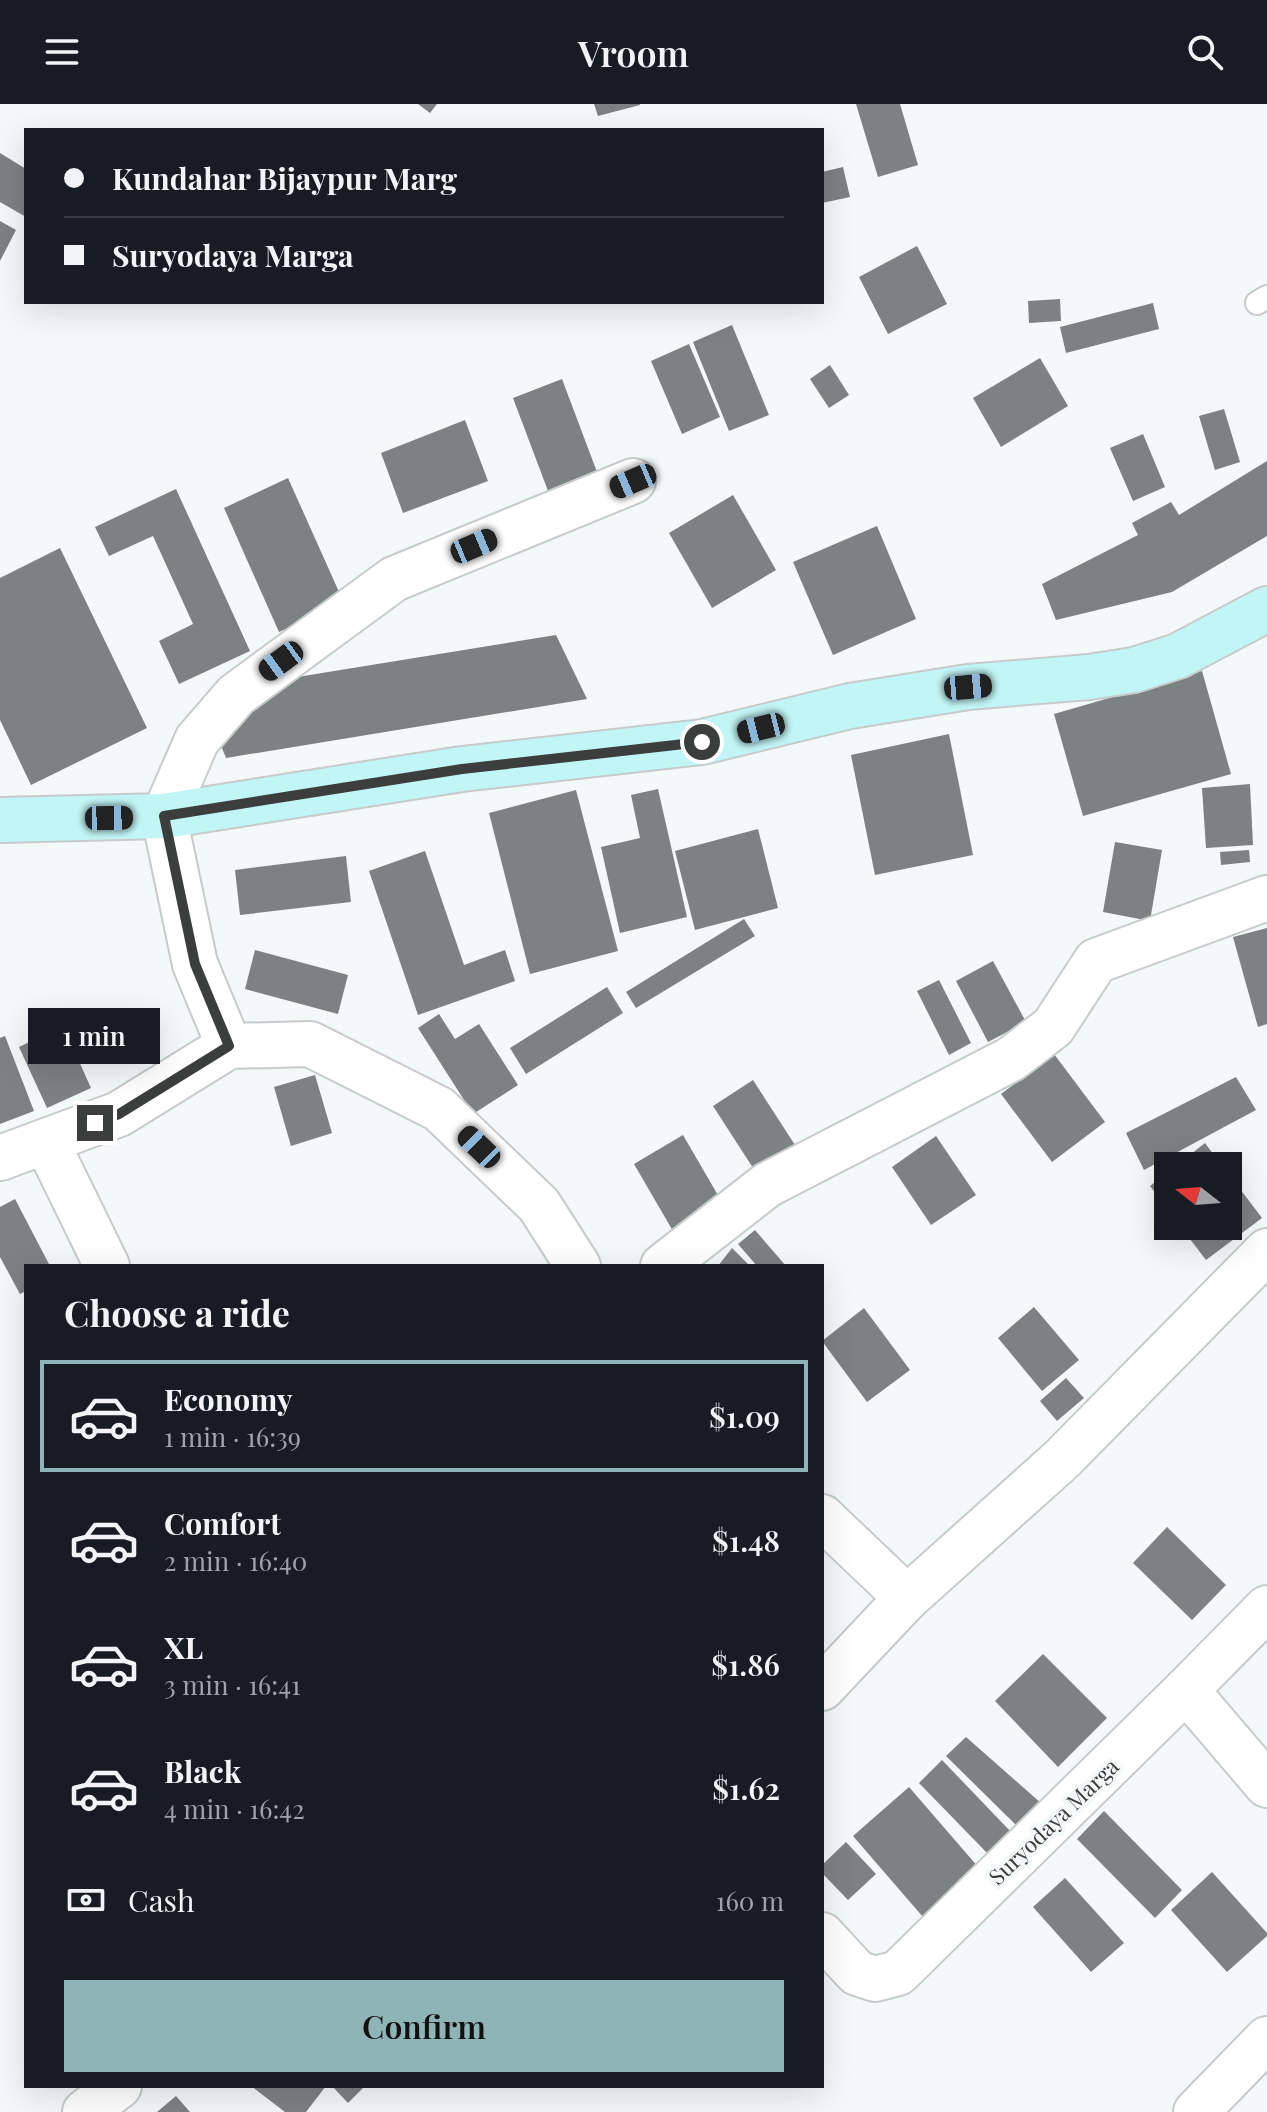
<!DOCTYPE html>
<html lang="en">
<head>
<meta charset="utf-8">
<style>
	:root { --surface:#171b24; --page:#20242c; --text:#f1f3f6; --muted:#9ea1a6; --line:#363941; --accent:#8fb4b6 }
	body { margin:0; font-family:"Playfair Display",serif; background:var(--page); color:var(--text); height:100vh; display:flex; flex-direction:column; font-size:30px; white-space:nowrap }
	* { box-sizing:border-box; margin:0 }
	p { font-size:26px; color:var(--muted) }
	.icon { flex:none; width:44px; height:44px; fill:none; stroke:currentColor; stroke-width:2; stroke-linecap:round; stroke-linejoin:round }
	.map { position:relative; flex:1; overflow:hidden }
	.side { position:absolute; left:24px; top:1160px; width:800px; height:824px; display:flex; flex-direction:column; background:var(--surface); border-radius:0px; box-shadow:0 8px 32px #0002 }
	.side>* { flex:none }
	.hud { position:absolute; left:24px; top:24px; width:800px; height:176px; border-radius:0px; box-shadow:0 8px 32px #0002; display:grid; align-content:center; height:176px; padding:0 40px; background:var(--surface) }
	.needle { width:52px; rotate:287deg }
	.buttons { position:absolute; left:1154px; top:1048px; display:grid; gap:16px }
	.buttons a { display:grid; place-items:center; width:88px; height:88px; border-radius:0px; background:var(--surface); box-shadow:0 8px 32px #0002; font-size:40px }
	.end { position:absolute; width:36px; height:36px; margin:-18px; border:10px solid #3c3d3d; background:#fff; box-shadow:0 0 0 4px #fff }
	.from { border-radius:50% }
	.bubble { position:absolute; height:56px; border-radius:0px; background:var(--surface); box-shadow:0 8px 32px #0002; font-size:26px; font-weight:600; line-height:56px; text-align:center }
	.car { position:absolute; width:24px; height:48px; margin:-24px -12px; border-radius:10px; box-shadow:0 0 6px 2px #0007; background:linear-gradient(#222 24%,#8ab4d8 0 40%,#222 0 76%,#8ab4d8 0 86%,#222 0) }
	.hud b { display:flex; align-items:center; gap:28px; height:76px; font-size:30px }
	.hud b+b { border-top:2px solid var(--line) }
	.hud i { width:20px; height:20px; background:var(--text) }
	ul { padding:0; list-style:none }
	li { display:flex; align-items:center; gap:24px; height:112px; margin:0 16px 12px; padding:0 24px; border:4px solid transparent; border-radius:0px }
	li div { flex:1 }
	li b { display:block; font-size:30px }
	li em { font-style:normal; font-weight:600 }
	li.on { border-color:var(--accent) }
	li>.icon { width:72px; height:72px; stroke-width:1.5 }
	h2 { padding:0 40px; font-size:36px; line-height:96px }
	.pay { display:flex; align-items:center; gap:20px; height:88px; padding:0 40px; font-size:30px }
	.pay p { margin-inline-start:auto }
	.button { display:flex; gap:16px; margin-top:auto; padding:16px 40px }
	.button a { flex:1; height:92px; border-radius:0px; background:var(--accent); color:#111; font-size:32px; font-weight:600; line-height:92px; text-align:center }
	header { display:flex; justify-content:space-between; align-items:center; height:104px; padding:0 40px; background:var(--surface); font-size:36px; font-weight:600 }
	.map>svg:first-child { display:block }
</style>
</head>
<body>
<header><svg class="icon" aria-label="menu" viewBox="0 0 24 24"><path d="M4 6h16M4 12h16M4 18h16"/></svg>Vroom<svg class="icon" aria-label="search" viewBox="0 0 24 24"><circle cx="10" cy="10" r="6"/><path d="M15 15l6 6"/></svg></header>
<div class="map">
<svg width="1267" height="2008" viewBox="0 0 1267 2008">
	<rect width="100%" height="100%" fill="#f3f8f8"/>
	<g fill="#7c8181">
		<path d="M 418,0 L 437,0 L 430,9 Z"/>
		<path d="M 594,0 L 640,0 L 640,1 L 598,12 Z"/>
		<path d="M 856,0 L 900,0 L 918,61 L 878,73 Z"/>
		<path d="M 0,49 L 26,65 L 26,113 L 0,98 Z"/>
		<path d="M 843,63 L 850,93 L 822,99 L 822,68 Z"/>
		<path d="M 0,117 L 16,126 L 0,157 Z"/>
		<path d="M 917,142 L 947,200 L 888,230 L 859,173 Z"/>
		<path d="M 1060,195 L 1061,217 L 1029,219 L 1028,197 Z"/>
		<path d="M 1153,199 L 1159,225 L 1066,249 L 1060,223 Z"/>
		<path d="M 732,221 L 769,311 L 729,327 L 693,238 Z"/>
		<path d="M 689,240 L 720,313 L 682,330 L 651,257 Z"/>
		<path d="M 1040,254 L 1068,302 L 1001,343 L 973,294 Z"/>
		<path d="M 830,261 L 849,291 L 829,304 L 810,275 Z"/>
		<path d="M 562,275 L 597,368 L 548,387 L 513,294 Z"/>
		<path d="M 1224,305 L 1240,358 L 1215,366 L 1199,312 Z"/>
		<path d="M 465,316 L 488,377 L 403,409 L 381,349 Z"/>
		<path d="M 1143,330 L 1165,383 L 1133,397 L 1110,344 Z"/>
		<path d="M 1267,357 L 1267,432 L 1172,488 L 1056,516 L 1042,480 L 1138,431 L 1132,419 L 1171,398 L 1179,411 Z"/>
		<path d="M 288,374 L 344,499 L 279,528 L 224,404 Z"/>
		<path d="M 176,385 L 250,547 L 179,580 L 159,537 L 193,520 L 153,432 L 109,452 L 95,423 Z"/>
		<path d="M 733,391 L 776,466 L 712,504 L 669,429 Z"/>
		<path d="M 877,422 L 916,515 L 833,551 L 793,458 Z"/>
		<path d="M 60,444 L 147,624 L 31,681 L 0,616 L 0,474 Z"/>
		<path d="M 556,531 L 587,595 L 226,654 L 214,624 L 285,575 Z"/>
		<path d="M 1202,567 L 1231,670 L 1083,712 L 1054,610 Z"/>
		<path d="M 949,630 L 973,751 L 875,771 L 851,651 Z"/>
		<path d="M 1250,680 L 1253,741 L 1206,744 L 1202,684 Z"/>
		<path d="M 658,685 L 687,813 L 620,829 L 601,743 L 640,734 L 631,691 Z"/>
		<path d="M 576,686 L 618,847 L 530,870 L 489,709 Z"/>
		<path d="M 758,725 L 778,804 L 695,826 L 675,747 Z"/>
		<path d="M 1115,738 L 1162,746 L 1150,817 L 1103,808 Z"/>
		<path d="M 1249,746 L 1250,758 L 1221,761 L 1220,748 Z"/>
		<path d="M 425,747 L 464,861 L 505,846 L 515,877 L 418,911 L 369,767 Z"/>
		<path d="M 346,752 L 351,798 L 240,811 L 235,766 Z"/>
		<path d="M 744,815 L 755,832 L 636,904 L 626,888 Z"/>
		<path d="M 1267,824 L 1267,920 L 1258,923 L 1233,833 Z"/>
		<path d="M 255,846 L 348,871 L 338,910 L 245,885 Z"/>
		<path d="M 993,857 L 1026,918 L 988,938 L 956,877 Z"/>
		<path d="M 939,876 L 971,939 L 949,951 L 917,887 Z"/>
		<path d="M 607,883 L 623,909 L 526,970 L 510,944 Z"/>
		<path d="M 439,910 L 455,935 L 479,920 L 518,981 L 473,1010 L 418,924 Z"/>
		<path d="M 63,922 L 91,984 L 47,1004 L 19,943 Z"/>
		<path d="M 5,932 L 34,1007 L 0,1020 L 0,934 Z"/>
		<path d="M 1054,950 L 1105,1018 L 1052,1058 L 1001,990 Z"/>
		<path d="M 315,971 L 332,1029 L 291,1042 L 274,983 Z"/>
		<path d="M 1236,973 L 1256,1006 L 1144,1066 L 1126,1029 Z"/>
		<path d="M 753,976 L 795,1041 L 755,1067 L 713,1002 Z"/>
		<path d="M 683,1031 L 726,1105 L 677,1134 L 634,1060 Z"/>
		<path d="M 936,1032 L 976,1091 L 931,1121 L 892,1063 Z"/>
		<path d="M 1205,1039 L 1222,1062 L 1176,1062 Z"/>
		<path d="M 1168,1068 L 1168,1106 L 1150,1082 Z"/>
		<path d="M 1228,1069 L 1262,1114 L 1206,1156 L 1180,1122 L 1228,1122 Z"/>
		<path d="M 15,1095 L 50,1162 L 26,1162 L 26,1187 L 20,1190 L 0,1153 L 0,1103 Z"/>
		<path d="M 755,1126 L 786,1162 L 757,1162 L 738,1140 Z"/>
		<path d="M 732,1144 L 750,1162 L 718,1162 Z"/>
		<path d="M 1034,1203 L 1079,1256 L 1042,1287 L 998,1234 Z"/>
		<path d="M 864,1204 L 910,1266 L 867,1298 L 822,1237 Z"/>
		<path d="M 1066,1274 L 1084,1294 L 1057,1317 L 1040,1297 Z"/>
		<path d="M 1167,1423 L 1226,1481 L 1192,1516 L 1133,1459 Z"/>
		<path d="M 1043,1550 L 1107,1614 L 1058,1663 L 995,1597 Z"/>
		<path d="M 966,1633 L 1042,1700 L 1018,1723 L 946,1652 Z"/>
		<path d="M 942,1656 L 1012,1729 L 989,1751 L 919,1679 Z"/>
		<path d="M 909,1683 L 979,1764 L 923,1813 L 853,1732 Z"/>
		<path d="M 1104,1707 L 1182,1786 L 1155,1814 L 1077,1735 Z"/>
		<path d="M 846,1738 L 876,1770 L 848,1796 L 822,1769 L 822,1761 Z"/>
		<path d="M 1212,1768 L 1267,1829 L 1267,1832 L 1227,1868 L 1171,1806 Z"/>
		<path d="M 1065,1774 L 1124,1839 L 1091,1868 L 1033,1803 Z"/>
		<path d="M 251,1982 L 326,1982 L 306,2008 L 285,2008 Z"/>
		<path d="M 332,1982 L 365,1982 L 348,1999 Z"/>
		<path d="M 176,1992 L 190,2008 L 157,2008 Z"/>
	</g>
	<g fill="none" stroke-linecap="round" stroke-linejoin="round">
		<defs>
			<path id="service" d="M 1257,199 L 1267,193"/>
			<g id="minor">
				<path d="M 229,942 L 195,860 L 164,712 L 197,636 L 236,591 L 394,475 L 633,377"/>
				<path d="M 46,1037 L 107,1162"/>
				<path d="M 0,1054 L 119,1010 L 229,942 L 310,940 L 439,1005 L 539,1101 L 578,1162"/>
				<path d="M 663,1162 L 767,1081 L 1011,955 L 1053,923 L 1096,857 L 1267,794"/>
				<path d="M 822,1413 L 907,1494 L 822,1584"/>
				<path d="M 907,1494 L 1062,1355 L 1267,1147"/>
				<path d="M 1186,1586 L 1267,1504"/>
				<path d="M 822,1831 L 857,1869 L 875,1875 L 898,1869 L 1186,1586 L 1267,1681"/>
				<path d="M 85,2008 L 119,1982"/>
				<path d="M 1196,2008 L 1267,1935"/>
			</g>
			<path id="secondary" d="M 0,716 L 164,712 L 462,665 L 702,638 L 850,602 L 968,583 L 1089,573 L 1134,566 L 1178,552 L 1267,505"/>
		</defs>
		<use href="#service" stroke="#c7cbcb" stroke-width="26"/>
		<use href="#minor" stroke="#c7cbcb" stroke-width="48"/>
		<use href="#secondary" stroke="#c7cbcb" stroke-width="48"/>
		<use href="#service" stroke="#fff" stroke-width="22"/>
		<use href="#minor" stroke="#fff" stroke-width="44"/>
		<use href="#secondary" stroke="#c2f5f6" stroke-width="44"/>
	</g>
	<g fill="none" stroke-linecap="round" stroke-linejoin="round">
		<path stroke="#3c3d3d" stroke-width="10" d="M 95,1019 L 119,1010 L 229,942 L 195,860 L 164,712 L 462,665 L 702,638"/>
	</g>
	<g text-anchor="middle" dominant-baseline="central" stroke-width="8" stroke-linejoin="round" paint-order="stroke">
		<g font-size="22" fill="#3c3d3d" stroke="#f3f8f8">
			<text transform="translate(1053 1717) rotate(-44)">Suryodaya Marga</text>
		</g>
	</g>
</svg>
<div class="buttons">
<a><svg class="needle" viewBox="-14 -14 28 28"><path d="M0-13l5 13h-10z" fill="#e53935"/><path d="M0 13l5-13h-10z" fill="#9ea1a6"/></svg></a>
</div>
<i class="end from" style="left:702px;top:638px"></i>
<i class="end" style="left:95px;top:1019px"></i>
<div class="bubble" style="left:28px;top:904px;width:132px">1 min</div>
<i class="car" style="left:633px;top:377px;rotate:247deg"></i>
<i class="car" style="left:474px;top:442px;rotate:67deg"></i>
<i class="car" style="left:281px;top:557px;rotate:234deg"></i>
<i class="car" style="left:968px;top:583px;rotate:85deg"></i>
<i class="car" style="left:761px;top:624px;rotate:256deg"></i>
<i class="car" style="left:109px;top:714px;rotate:89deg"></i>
<i class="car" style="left:479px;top:1043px;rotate:314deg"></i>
<div class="hud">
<b><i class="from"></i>Kundahar Bijaypur Marg</b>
<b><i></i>Suryodaya Marga</b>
</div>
<section class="side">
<h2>Choose a ride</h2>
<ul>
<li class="on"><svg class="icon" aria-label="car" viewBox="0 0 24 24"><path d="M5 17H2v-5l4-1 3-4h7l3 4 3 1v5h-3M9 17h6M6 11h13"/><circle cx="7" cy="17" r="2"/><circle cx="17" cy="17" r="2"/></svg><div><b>Economy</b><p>1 min · 16:39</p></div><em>$1.09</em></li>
<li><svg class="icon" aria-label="car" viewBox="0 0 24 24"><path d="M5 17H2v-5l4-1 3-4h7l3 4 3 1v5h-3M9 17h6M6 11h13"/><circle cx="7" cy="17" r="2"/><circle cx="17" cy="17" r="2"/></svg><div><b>Comfort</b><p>2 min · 16:40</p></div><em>$1.48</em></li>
<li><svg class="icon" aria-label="car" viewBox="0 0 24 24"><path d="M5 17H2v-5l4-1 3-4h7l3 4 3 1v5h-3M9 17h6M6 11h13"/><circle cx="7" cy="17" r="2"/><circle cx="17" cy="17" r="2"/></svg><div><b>XL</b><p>3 min · 16:41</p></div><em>$1.86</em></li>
<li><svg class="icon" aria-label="car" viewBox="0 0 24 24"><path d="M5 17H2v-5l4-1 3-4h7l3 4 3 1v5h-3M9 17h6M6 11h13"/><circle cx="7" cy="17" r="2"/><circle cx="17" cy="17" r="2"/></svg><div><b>Black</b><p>4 min · 16:42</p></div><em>$1.62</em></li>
</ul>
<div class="pay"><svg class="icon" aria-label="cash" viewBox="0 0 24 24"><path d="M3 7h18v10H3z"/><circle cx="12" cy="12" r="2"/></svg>Cash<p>160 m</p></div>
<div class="button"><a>Confirm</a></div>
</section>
</div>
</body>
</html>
